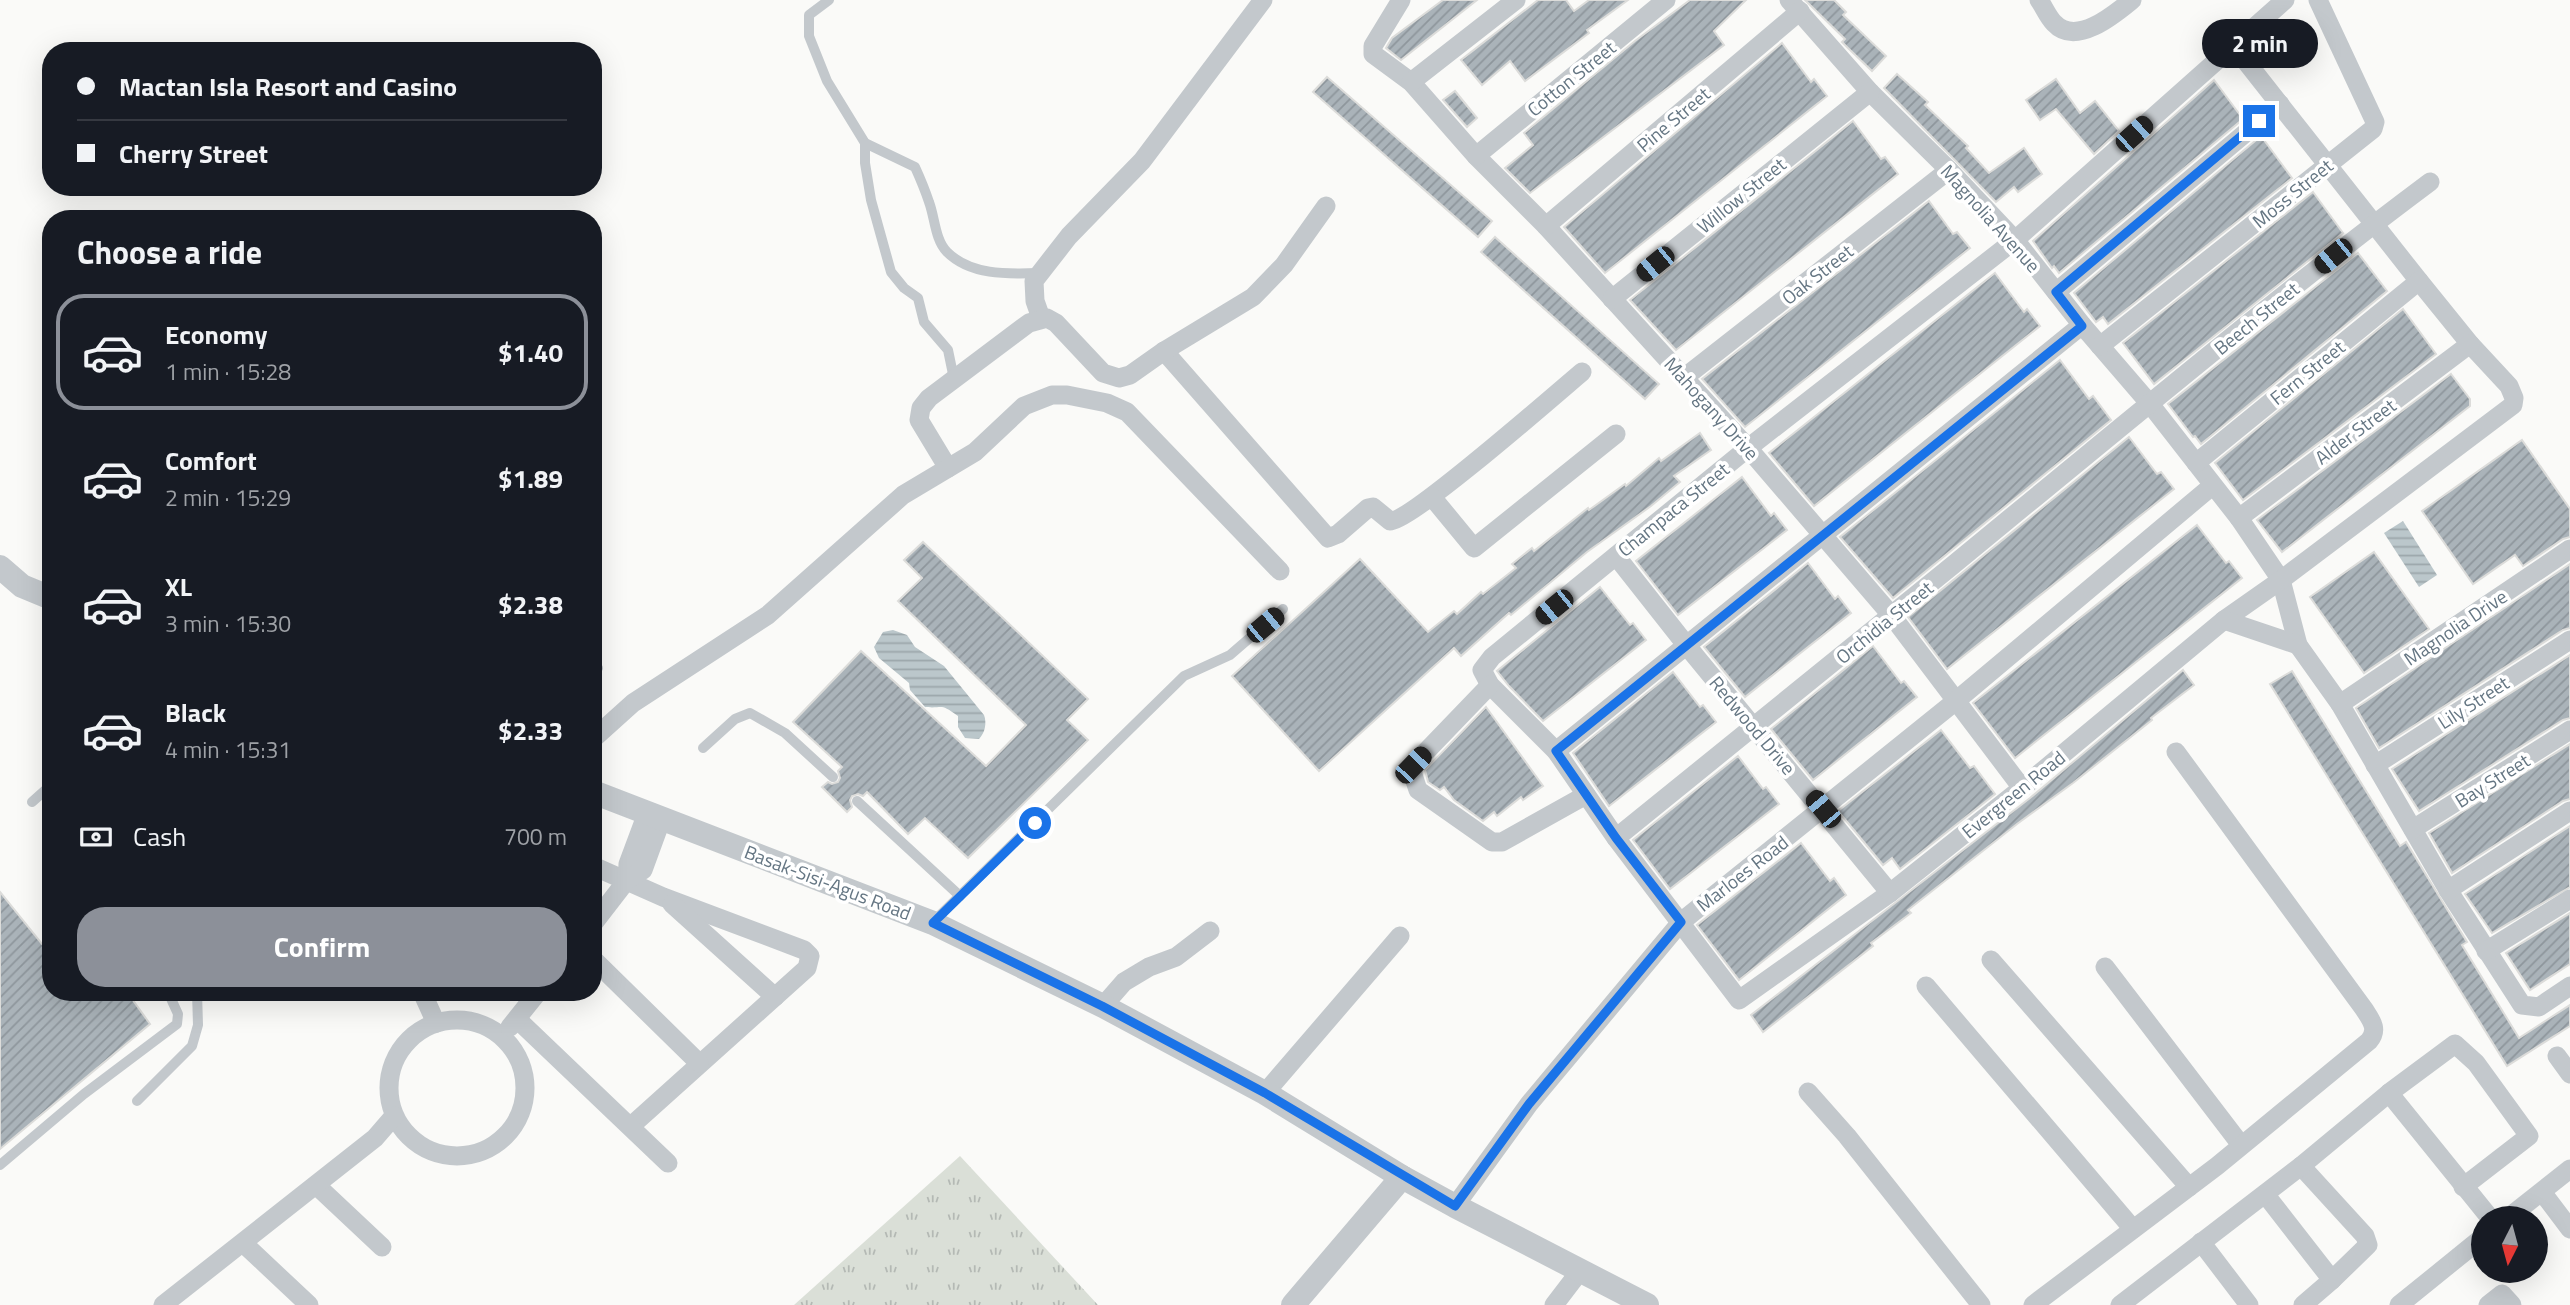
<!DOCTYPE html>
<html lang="en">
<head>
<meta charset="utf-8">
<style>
	:root { --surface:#171b24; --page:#20242c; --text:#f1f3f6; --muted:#9ea1a6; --line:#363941; --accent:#8c9099 }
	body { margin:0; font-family:"Titillium Web",sans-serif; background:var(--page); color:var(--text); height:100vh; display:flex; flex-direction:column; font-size:26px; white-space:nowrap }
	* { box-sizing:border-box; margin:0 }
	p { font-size:23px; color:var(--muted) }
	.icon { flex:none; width:38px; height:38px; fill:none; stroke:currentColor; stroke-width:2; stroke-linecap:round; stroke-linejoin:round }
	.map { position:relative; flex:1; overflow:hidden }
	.side { position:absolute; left:42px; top:210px; width:560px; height:791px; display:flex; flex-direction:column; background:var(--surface); border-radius:28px; box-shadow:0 7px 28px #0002 }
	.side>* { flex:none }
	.top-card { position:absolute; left:42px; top:42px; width:560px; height:154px; border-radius:28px; box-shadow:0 7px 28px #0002; display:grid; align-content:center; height:154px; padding:0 35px; background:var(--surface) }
	.needle { width:46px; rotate:186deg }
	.buttons { position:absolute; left:2471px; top:1206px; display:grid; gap:14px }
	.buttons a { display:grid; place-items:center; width:77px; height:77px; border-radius:50%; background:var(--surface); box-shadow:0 7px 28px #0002; font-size:35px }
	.end { position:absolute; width:32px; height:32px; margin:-16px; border:9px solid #1a73e8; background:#fff; box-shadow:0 0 0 4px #fff }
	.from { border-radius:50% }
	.bubble { position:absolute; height:49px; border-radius:24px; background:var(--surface); box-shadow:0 7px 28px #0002; font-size:23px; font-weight:700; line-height:49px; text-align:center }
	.car { position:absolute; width:21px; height:42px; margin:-21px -10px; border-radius:9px; box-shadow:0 0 5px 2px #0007; background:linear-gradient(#222 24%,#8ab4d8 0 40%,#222 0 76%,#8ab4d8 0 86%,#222 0) }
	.top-card b { display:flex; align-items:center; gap:24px; height:66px; font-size:26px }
	.top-card b+b { border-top:2px solid var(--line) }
	.top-card i { width:18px; height:18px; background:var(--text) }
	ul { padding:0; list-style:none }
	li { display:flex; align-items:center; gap:21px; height:116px; margin:0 14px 10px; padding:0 21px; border:4px solid transparent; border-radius:28px }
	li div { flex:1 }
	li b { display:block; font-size:26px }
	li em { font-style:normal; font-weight:700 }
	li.on { border-color:var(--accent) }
	li>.icon { width:63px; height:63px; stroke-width:1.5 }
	h2 { padding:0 35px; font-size:32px; line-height:84px }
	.pay { display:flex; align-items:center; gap:18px; height:77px; padding:0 35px; font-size:26px }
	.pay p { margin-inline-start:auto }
	.primary-button { display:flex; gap:14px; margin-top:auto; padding:14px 35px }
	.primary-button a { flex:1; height:80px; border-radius:28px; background:var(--accent); color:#fff; font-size:28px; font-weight:700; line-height:80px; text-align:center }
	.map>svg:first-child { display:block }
</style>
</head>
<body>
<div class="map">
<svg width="2570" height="1305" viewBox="0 0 2570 1305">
	<defs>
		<pattern id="grass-tufts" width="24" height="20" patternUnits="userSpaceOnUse" patternTransform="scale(1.75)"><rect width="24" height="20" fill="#dadfd7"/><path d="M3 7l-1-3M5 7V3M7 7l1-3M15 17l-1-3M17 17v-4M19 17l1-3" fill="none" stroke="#b4b9b4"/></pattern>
		<pattern id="water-rules" width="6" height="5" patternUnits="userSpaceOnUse" patternTransform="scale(1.75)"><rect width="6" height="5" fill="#bbc7cb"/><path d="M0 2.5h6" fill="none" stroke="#9ca6aa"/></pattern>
		<pattern id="building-hatch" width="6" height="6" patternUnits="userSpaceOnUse" patternTransform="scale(1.75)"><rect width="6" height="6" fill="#aab3b9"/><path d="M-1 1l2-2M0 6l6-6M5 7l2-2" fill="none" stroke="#8e969c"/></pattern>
	</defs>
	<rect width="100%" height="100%" fill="#fafaf8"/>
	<path fill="url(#grass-tufts)" d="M 960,1156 L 1098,1305 L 794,1305 Z"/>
	<g fill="url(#water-rules)">
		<path d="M 2403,521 L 2437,575 L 2419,587 L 2384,533 Z"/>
		<path d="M 893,630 L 907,635 L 915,647 L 944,666 L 984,715 C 987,723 985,733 979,739 L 965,738 L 958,727 L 958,716 C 939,702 944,709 925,707 L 910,690 L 909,683 L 879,658 L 874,647 L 883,632 Z"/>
	</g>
	<g fill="url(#building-hatch)" stroke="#dcdcda" stroke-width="2">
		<path d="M 1443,0 L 1477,0 L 1401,60 L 1386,48 L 1392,38 Z"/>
		<path d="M 1538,0 L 1566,0 L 1574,11 L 1589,0 L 1628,0 L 1587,30 L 1589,33 L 1525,81 L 1510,61 L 1482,85 L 1461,60 Z"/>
		<path d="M 1690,0 L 1746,0 L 1714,31 L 1724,45 L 1530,193 L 1505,168 L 1533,145 L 1524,133 L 1635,41 Z"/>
		<path d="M 1805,0 L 1834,0 L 1846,12 L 1843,15 L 1886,56 L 1872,71 L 1848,48 L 1842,42 L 1845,39 Z"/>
		<path d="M 1782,43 L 1811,82 L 1814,79 L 1827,96 L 1605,273 L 1564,227 Z"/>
		<path d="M 1897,74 L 1928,102 L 1925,105 L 1968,146 L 1966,148 L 1989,173 L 2024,148 L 2042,174 L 2018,192 L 2014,187 L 1996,202 L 1884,88 Z"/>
		<path d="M 1327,77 L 1492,221 L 1478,237 L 1313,92 Z"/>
		<path d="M 2056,79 L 2080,113 L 2095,101 L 2119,131 L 2094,154 L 2056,109 L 2040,120 L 2026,100 Z"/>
		<path d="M 2214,80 L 2243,119 L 2059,273 L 2054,266 L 2052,268 L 2033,241 Z"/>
		<path d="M 1455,91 L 1477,118 L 1467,127 L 1443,100 Z"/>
		<path d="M 1853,121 L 1881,159 L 1885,157 L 1898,174 L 1676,350 L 1630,300 Z"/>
		<path d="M 2261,136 L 2292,178 L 2108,324 L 2103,317 L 2096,322 L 2074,293 Z"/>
		<path d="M 2313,192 L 2343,233 L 2154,384 L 2123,343 Z"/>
		<path d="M 1929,201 L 1953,234 L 1957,232 L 1970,248 L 1745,427 L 1702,379 Z"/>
		<path d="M 1495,237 L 1659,384 L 1645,399 L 1481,252 Z"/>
		<path d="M 2358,253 L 2387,291 L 2201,444 L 2195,436 L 2193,437 L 2168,404 Z"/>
		<path d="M 1995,273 L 2024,312 L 2027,309 L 2040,326 L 1814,506 L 1769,453 Z"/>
		<path d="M 2403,309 L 2436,354 L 2243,500 L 2215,463 Z"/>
		<path d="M 2060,360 L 2089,399 L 2093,396 L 2111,420 L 1893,598 L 1840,537 Z"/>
		<path d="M 2451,374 L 2470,399 L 2470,406 L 2282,552 L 2257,520 Z"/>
		<path d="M 1700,433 L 1711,450 L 1674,476 L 1680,482 L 1651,506 L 1587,552 L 1511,615 L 1509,613 L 1461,656 L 1454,648 L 1319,771 L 1232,676 L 1360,559 L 1428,632 L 1454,611 L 1457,614 L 1481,592 L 1483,594 L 1516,568 L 1512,564 L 1532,548 L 1534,551 L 1588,508 L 1589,510 L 1625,484 L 1626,486 L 1659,458 L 1661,461 Z"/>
		<path d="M 2129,437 L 2157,474 L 2161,472 L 2174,489 L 1947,669 L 1908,617 Z"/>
		<path d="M 2522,440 L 2570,509 L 2570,537 L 2563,539 L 2523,566 L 2515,555 L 2473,584 L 2422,511 Z"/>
		<path d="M 1742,477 L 1771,516 L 1774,513 L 1787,530 L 1678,615 L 1636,561 Z"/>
		<path d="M 2197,525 L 2226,563 L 2229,561 L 2242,578 L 2015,758 L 1973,703 Z"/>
		<path d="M 923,542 L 1088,699 L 1067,720 L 1088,740 L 968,858 L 925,818 L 908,834 L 867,792 L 863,796 L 858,794 L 852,796 L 850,800 L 852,807 L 847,812 L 822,787 L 828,782 L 832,784 L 838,782 L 840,778 L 838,771 L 842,767 L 793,722 L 861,651 L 986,766 L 1026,725 L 898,601 L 922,578 L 904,560 Z"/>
		<path d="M 2374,552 L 2429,629 L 2364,673 L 2310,597 Z"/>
		<path d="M 1808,563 L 1835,599 L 1838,596 L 1851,613 L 1745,697 L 1704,647 Z"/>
		<path d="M 2570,564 L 2570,628 L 2563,630 L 2379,748 L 2356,708 Z"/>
		<path d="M 1600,587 L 1630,625 L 1633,623 L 1646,640 L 1543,721 L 1509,686 L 1497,671 Z"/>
		<path d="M 1873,646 L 1901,683 L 1904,681 L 1917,697 L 1813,780 L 1771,729 Z"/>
		<path d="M 2570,655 L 2570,718 L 2563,720 L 2419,811 L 2392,769 Z"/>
		<path d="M 2183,670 L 2194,685 L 2151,718 L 2152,720 L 2073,783 L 2017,824 L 1908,910 L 1911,913 L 1871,943 L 1873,946 L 1763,1032 L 1751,1015 L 2030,798 Z"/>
		<path d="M 2292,671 L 2400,846 L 2406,842 L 2467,942 L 2462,945 L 2519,1038 L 2570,1005 L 2570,1026 L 2507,1066 L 2270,684 Z"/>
		<path d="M 1673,672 L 1700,707 L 1703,705 L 1716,722 L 1609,806 L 1573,753 Z"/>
		<path d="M 1486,707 L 1543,786 L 1523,800 L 1521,797 L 1497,816 L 1494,812 L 1483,821 L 1454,800 L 1444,787 L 1440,790 L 1428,782 L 1425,770 Z"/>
		<path d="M 1941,730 L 1970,768 L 1974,766 L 1995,794 L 1900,869 L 1892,858 L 1883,865 L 1838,811 Z"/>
		<path d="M 2570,744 L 2570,799 L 2563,801 L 2452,873 L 2429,833 Z"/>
		<path d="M 1738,756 L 1763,789 L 1766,787 L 1779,804 L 1670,889 L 1633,840 Z"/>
		<path d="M 2570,826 L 2570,887 L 2492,933 L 2465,894 Z"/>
		<path d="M 1801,843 L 1830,881 L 1834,878 L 1846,895 L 1739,980 L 1697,925 Z"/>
		<path d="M 0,892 L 51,955 L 51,992 L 127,992 L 150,1024 L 0,1149 Z"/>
		<path d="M 2570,913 L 2570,964 L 2530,990 L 2506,953 Z"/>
	</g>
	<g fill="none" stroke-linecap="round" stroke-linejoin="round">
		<g stroke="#c3c8cc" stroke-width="10">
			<path d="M 829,0 L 809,15 L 809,36 L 827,81 L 865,143 L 915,167 C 920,178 925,190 929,202 C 935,218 935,240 947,252 C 971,276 1009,274 1040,273"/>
			<path d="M 865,143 L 865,163 L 871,200 L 891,272 L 904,288 L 918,298 L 924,322 L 948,350 L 954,379"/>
			<path d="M 593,670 L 598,668"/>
			<path d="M 703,748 L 735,719 L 750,713 L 785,733 L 833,777"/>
			<path d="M 857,801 L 960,896"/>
			<path d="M 32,802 L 51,785"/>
			<path d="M 933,922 L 1184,676 L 1230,655 L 1283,609"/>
			<path d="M 137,1101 L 192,1046 L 198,1025 L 197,992"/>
			<path d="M 0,1165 L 84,1094 L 177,1024 L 178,1014 L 168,992"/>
		</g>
		<g stroke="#c3c8cc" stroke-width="19">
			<path d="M 1401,0 L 1373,46 L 1373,54 L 1411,82 L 1476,156 L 1546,226 L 1748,448 L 1892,616 L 2022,788"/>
			<path d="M 1789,0 L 1870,92 L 1949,170 L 2015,240 L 2082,325 L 2150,404 L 2239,518 L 2281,580 L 2298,645 L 2340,704 L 2448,890 L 2522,1005 L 2539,1007 L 2570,986"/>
			<path d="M 2039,0 C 2044,7 2048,17 2054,23 C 2076,47 2115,14 2132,0"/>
			<path d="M 2233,45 L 2419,281 L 2470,344 L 2509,386 L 2514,398 L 2513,405 L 2281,580 L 2224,620 L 2022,788 L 1890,893 L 1739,1000 L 1616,838 L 1556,751 L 1490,685 L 1482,670 L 1492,657 L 1748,448 L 2015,240 L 2285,0"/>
			<path d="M 1411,82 L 1516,0"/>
			<path d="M 1476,156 L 1666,0"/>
			<path d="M 1546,226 L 1800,11"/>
			<path d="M 2056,292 L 2280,104"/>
			<path d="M 1612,299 L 1870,92"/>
			<path d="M 1041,318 L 1035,301 L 1034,281 L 1069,236 L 1142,161 L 1263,0"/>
			<path d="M 2100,346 L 2373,129 L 2375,122 L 2318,0"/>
			<path d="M 1164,351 L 1328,538 L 1338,534 L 1368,508 L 1373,507 L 1390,521 C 1411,521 1556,394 1582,372"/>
			<path d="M 1685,377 L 1949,170"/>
			<path d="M 2196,463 L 2419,281"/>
			<path d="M 948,468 L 919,420 L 921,408 L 929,398 L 1029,323 L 1047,318 L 1056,323 L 1103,373 L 1119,378 L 1130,375 L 1164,351 L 1253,297 L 1284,265 L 1326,206"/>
			<path d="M 1432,497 L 1474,548 L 1616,434"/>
			<path d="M 2239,518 L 2470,344"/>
			<path d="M 1616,556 L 1687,646 L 1890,893"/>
			<path d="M 2224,620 L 2298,645"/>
			<path d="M 1490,685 L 1413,765 L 1413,775 L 1418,790 L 1492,842 L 1502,842 L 1586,795"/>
			<path d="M 2340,704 L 2570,549"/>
			<path d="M 593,739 L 633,703 L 768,615 L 903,495 L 975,452 L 1024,406 L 1052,395 L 1067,395 L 1107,403 L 1127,412 L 1280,571"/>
			<path d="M 1556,751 L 2082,325"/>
			<path d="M 2375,765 L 2570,640"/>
			<path d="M 2413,829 L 2570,730"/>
			<path d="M 1616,838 C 1753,728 1890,617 2026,505 C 2159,396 2292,285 2430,182"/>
			<path d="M 593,866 L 663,897 L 804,950 L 810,956 L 807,968 L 631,1126"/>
			<path d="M 627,880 L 628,864 L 647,813"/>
			<path d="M 2448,890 L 2570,811"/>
			<path d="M 672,904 L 775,997"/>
			<path d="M 593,924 L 627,880 L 643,870 L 662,818"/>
			<path d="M 2486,951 L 2570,899"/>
			<path d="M 593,959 L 699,1063"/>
			<path d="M 1991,960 L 2189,1187"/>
			<path d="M 2105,967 L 2241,1145"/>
			<path d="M 1926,986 L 2133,1229"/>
			<path d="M 422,992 L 436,1023"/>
			<path d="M 1103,1006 L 1124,982 L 1149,967 L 1176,957 L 1210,931"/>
			<path d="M 517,1019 L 668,1163"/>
			<circle cx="457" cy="1088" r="68"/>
			<path d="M 510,1027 L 538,992"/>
			<path d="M 2557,1056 L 2570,1074"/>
			<path d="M 1808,1092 L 1847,1136 L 1981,1305"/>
			<path d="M 1265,1093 L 1400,936"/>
			<path d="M 2389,1093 L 2490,1218"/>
			<path d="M 2301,1166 L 2365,1236 L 2368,1245 L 2332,1280 L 2303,1305"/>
			<path d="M 316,1185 L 382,1247"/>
			<path d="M 2542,1192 L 2570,1229"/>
			<path d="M 2265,1194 L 2332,1280"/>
			<path d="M 1455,1206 L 1529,1104 L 1681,922 L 1957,700 L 2212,486"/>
			<path d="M 2508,1218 L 2570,1169"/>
			<path d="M 2201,1242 L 2249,1305"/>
			<path d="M 243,1243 L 309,1305"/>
			<path d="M 163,1305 L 375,1138 L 394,1116"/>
			<path d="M 1554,1305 L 1580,1271"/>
			<path d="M 2033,1305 L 2217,1166 L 2369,1041 C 2379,1029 2371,1020 2364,1009 L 2176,752"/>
			<path d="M 2120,1305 L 2301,1166 L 2389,1093 L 2455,1044 L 2476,1063 L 2529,1136 L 2463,1187"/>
			<path d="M 2399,1305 L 2483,1237"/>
			<path d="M 2488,1305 L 2502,1294 L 2512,1305"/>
		</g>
		<g stroke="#c3c8cc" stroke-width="24">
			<path d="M 0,567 L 22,586 L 51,598"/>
			<path d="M 593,792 L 933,923 L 1103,1006 L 1265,1093 L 1402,1177 L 1455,1206 L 1647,1305"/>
			<path d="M 1293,1305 L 1402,1177"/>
		</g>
	</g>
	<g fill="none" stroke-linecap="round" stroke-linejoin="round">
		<path stroke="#1a73e8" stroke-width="9" d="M 1035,823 L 933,923 L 1102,1006 L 1265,1093 L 1455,1206 L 1529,1104 L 1681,922 L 1616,838 L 1556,751 L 2082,326 L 2056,292 L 2259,121"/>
	</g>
	<g text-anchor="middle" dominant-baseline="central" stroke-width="7" stroke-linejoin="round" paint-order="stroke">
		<g font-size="19" fill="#657683" stroke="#fff">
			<text transform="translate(1571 78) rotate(-39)">Cotton Street</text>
			<text transform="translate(1673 119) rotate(-40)">Pine Street</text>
			<text transform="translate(2292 193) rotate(-39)">Moss Street</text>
			<text transform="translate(1741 195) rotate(-39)">Willow Street</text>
			<text transform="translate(1991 218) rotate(48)">Magnolia Avenue</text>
			<text transform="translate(1817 274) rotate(-38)">Oak Street</text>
			<text transform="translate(2256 318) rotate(-39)">Beech Street</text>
			<text transform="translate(2307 372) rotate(-39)">Fern Street</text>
			<text transform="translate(1712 408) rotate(48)">Mahogany Drive</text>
			<text transform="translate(2355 431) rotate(-37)">Alder Street</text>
			<text transform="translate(1673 509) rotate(-39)">Champaca Street</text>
			<text transform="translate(1884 622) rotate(-39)">Orchidia Street</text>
			<text transform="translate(2455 627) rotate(-34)">Magnolia Drive</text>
			<text transform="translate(2473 702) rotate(-33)">Lily Street</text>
			<text transform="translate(1753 725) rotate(50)">Redwood Drive</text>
			<text transform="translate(2492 780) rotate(-32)">Bay Street</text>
			<text transform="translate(2013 794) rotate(-39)">Evergreen Road</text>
			<text transform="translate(1742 873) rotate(-38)">Marloes Road</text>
			<text transform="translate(828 882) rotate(21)">Basak-Sisi-Agus Road</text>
		</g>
	</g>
</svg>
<div class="buttons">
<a><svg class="needle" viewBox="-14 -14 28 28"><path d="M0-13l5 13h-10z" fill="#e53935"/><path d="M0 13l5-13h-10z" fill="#9ea1a6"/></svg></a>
</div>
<i class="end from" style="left:1035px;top:823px"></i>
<i class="end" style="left:2259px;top:121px"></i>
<div class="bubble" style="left:2202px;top:19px;width:116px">2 min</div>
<i class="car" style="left:2134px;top:134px;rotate:48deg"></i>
<i class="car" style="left:2333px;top:256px;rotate:231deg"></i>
<i class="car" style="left:1655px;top:264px;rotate:231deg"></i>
<i class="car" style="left:1554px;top:607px;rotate:231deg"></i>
<i class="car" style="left:1265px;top:625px;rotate:50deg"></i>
<i class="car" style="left:1413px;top:765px;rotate:44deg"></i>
<i class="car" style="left:1823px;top:809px;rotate:320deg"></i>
<div class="top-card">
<b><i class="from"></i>Mactan Isla Resort and Casino</b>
<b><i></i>Cherry Street</b>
</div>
<section class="side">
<h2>Choose a ride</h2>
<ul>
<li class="on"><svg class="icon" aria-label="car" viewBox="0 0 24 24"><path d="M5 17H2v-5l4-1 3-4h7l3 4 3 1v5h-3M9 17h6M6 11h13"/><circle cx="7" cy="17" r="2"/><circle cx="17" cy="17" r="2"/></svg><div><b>Economy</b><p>1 min · 15:28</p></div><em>$1.40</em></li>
<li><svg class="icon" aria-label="car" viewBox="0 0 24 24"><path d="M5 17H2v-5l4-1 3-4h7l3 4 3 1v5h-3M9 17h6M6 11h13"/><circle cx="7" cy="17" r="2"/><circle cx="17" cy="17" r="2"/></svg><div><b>Comfort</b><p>2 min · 15:29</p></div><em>$1.89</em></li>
<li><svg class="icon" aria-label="car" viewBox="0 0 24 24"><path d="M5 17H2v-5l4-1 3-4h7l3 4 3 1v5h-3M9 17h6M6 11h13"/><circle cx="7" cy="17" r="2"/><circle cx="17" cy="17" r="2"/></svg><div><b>XL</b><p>3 min · 15:30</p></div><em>$2.38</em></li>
<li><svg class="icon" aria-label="car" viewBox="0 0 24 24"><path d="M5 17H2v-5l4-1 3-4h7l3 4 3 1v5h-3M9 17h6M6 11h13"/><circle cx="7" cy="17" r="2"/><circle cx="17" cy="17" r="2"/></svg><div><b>Black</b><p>4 min · 15:31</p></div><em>$2.33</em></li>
</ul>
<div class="pay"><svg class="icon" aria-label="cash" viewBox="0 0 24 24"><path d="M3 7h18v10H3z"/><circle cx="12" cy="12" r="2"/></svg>Cash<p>700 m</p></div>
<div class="primary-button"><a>Confirm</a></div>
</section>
</div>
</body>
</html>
